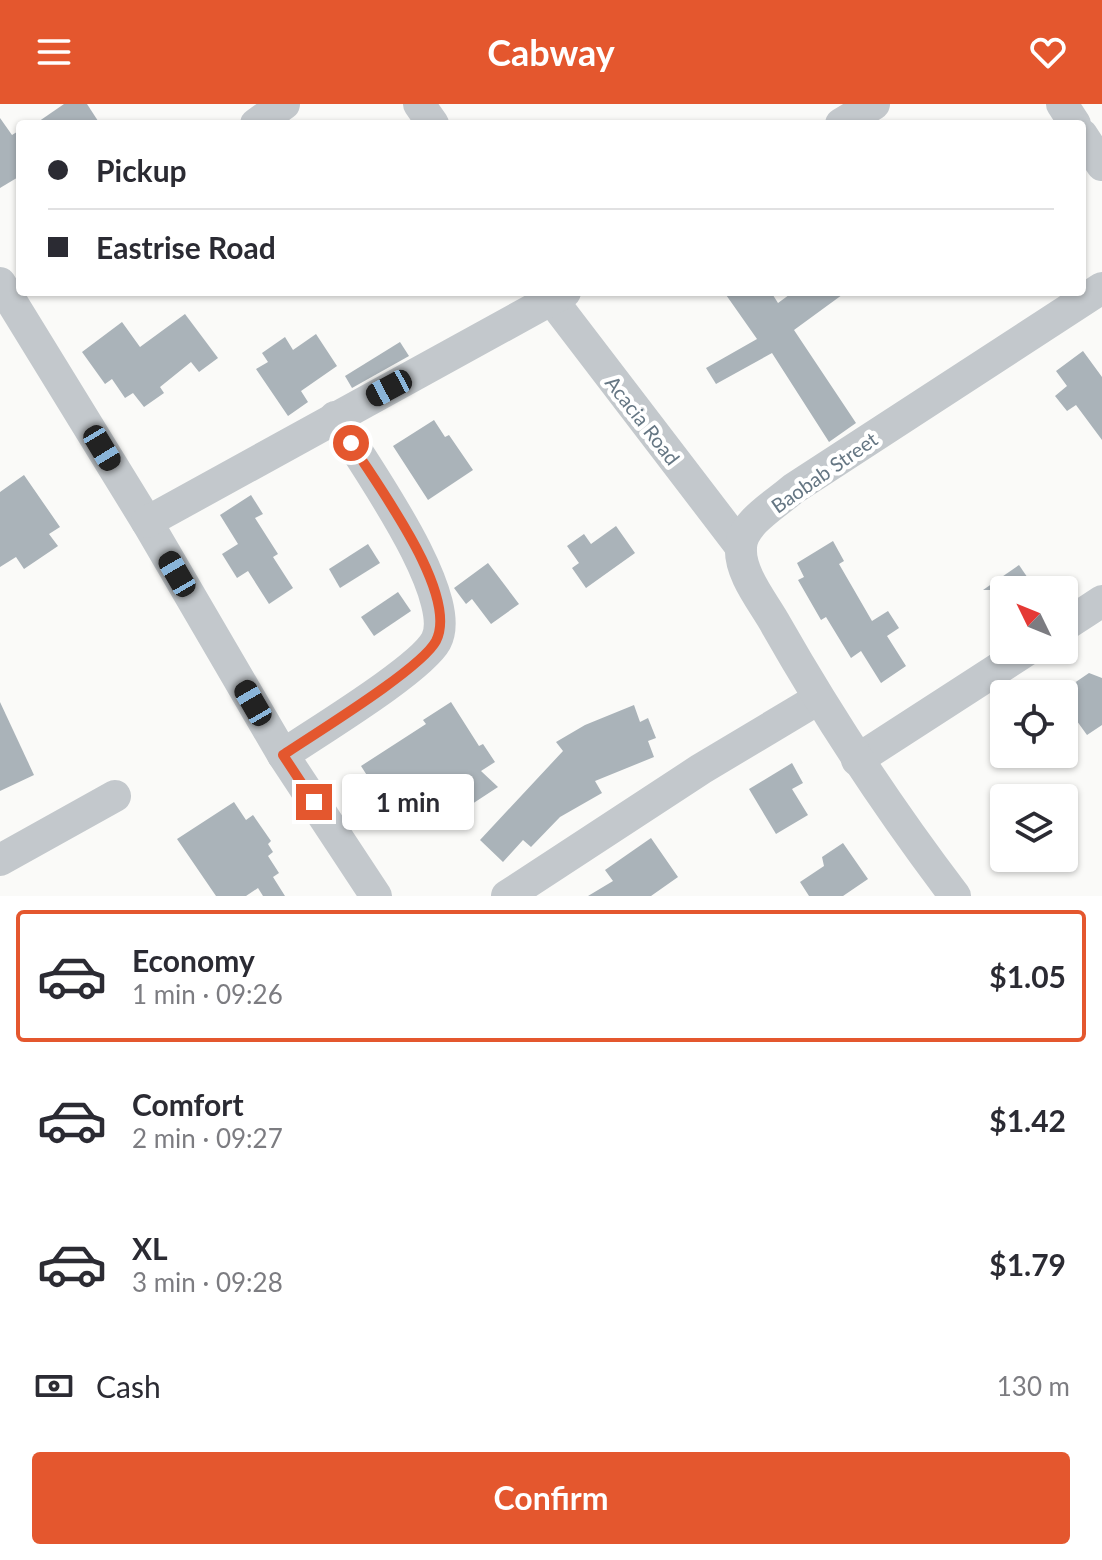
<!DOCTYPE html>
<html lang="en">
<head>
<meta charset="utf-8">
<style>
	:root { --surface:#fff; --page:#f7f7f7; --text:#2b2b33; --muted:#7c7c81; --line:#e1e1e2; --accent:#e4572e }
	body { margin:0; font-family:Lato,sans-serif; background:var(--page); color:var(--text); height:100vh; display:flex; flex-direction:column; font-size:30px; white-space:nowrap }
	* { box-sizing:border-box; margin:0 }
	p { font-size:26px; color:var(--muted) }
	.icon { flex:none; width:44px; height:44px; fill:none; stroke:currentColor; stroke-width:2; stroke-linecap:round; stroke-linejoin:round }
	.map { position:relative; height:792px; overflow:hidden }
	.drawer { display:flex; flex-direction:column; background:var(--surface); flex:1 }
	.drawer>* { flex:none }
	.top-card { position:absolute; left:16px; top:16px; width:1070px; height:176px; border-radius:8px; box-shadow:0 2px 6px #0004; display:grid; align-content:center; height:176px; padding:0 32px; background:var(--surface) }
	.needle { width:52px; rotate:313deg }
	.fabs { position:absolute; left:990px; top:472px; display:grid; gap:16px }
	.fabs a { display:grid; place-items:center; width:88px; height:88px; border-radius:8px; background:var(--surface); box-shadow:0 2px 6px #0004; font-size:40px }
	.end { position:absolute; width:36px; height:36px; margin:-18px; border:10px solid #e4572e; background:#fff; box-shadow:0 0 0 4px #fff }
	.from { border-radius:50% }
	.bubble { position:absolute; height:56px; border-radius:8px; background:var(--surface); box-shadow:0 2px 6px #0004; font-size:26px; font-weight:700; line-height:56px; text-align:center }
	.car { position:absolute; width:24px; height:48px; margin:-24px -12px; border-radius:10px; box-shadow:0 0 6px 2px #0007; background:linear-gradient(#222 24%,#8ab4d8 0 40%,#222 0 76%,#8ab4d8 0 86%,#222 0) }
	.top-card b { display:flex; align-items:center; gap:28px; height:76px; font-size:30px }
	.top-card b+b { border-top:2px solid var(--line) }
	.top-card i { width:20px; height:20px; background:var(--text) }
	ul { padding:14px 0 0; list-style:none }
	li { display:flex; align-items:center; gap:24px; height:132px; margin:0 16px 12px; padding:0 16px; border:4px solid transparent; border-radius:8px }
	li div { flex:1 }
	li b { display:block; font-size:30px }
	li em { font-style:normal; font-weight:700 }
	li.current { border-color:var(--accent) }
	li>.icon { width:72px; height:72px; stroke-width:1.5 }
	.pay { display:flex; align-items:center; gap:20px; height:88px; padding:0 32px; font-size:30px }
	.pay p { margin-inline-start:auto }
	.action { display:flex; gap:16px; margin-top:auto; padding:16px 32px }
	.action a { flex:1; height:92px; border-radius:8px; background:var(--accent); color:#fff; font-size:32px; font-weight:700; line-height:92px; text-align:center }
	header { display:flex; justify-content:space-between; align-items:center; height:104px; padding:0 32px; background:var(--accent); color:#fff; font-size:36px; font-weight:700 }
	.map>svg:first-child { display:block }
</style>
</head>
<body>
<header><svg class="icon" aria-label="menu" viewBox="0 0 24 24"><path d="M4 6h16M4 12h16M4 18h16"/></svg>Cabway<svg class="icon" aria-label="heart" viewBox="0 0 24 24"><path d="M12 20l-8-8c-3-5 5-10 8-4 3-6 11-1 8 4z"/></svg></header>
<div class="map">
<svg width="1102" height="792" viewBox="0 0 1102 792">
	<rect width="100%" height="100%" fill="#fafaf8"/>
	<g fill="#aab3b9">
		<path d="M 64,0 L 87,0 L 100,20 L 35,20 Z"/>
		<path d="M 0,14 L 12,31 L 20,26 L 20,72 L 0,84 Z"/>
		<path d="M 724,188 L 771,188 L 778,199 L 793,188 L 846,188 L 794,226 L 856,319 L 829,338 L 772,249 L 716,280 L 706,264 L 757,235 Z"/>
		<path d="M 185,210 L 218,254 L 199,268 L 191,258 L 160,283 L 164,289 L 144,303 L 133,289 L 125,294 L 112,275 L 105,280 L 82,248 L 122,218 L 140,243 Z"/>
		<path d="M 316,230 L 337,262 L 301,287 L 308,298 L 288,312 L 256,265 L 268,258 L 262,249 L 285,233 L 293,246 Z"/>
		<path d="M 400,238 L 409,252 L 352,284 L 345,272 Z"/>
		<path d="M 1083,247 L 1102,273 L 1102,336 L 1076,301 L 1067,307 L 1055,292 L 1067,282 L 1056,267 Z"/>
		<path d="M 434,316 L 445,333 L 449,331 L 473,366 L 428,396 L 393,342 Z"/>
		<path d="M 24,371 L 60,423 L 49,430 L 58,442 L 24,465 L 16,453 L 0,463 L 0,388 Z"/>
		<path d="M 251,391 L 263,410 L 255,414 L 278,450 L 273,453 L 293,484 L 269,500 L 248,467 L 237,474 L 222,450 L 238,440 L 220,411 Z"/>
		<path d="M 616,422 L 635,449 L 586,484 L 572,464 L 579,459 L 567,442 L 584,430 L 591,440 Z"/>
		<path d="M 833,437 L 844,457 L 839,460 L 872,517 L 888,507 L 899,524 L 887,532 L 906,562 L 881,579 L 861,547 L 851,554 L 826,513 L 821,516 L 798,476 L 804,473 L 797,459 Z"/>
		<path d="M 368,440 L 380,459 L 340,484 L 329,465 Z"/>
		<path d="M 488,459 L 519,500 L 491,520 L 472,495 L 466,500 L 454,484 Z"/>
		<path d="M 1019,461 L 1036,486 L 983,486 Z"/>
		<path d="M 398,488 L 411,507 L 374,532 L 361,513 Z"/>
		<path d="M 1089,569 L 1102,574 L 1102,621 L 1087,631 L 1069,606 L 1075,601 L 1064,586 Z"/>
		<path d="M 0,598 L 34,671 L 0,687 Z"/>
		<path d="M 451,598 L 479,642 L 483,640 L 495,658 L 481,667 L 498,683 L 469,702 L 467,698 L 463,700 L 449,680 L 395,715 L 361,662 L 426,620 L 423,616 Z"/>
		<path d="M 634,601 L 640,618 L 648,614 L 656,634 L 648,637 L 654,653 L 595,677 L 602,689 L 560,713 L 531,743 L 523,736 L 503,758 L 480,736 L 563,647 L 556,638 L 585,621 Z"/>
		<path d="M 792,659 L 803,679 L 792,685 L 808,711 L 776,730 L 749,685 Z"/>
		<path d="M 234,698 L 246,716 L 253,711 L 271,737 L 268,740 L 273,748 L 268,752 L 279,769 L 273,773 L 285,792 L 263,792 L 258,784 L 246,792 L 216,792 L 177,735 Z"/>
		<path d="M 651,734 L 678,773 L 651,792 L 588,792 L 613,777 L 605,766 Z"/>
		<path d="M 843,739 L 868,775 L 843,792 L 809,792 L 800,778 L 824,762 L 822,753 Z"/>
	</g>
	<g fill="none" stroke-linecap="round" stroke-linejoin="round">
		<g stroke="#c3c8cc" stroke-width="32">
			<path d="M 419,0 L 433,20"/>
			<path d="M 1062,0 L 1075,20"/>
			<path d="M 256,20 L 284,0"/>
			<path d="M 841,20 L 874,0"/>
			<path d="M 1082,31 L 1102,61"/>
			<path d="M 0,179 L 147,418 L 283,651 L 376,792"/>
			<path d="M 546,188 L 741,443"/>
			<path d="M 147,418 L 565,188"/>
			<path d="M 1064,522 L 1102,497"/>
			<path d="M 283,651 C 315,629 420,566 436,537 C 460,492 361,356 335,313"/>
			<path d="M 857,656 L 1027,546"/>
			<path d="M 0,756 L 115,692"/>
			<path d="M 507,792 L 701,665 L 818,595"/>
			<path d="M 955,792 C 889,705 830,616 776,521 C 764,499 739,470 741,443 C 742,419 776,400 793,385 L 1102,184"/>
		</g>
	</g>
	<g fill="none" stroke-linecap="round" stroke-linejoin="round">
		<path stroke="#e4572e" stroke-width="10" d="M 314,698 L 283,651 C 314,630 421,565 436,537 C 460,490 376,380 351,339"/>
	</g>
	<g text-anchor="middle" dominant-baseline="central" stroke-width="8" stroke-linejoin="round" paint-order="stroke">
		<g font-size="20" fill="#657683" stroke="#fff">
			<text transform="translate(643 316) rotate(52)">Acacia Road</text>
			<text transform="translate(824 368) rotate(-35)">Baobab Street</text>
		</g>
	</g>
</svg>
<div class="fabs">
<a><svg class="needle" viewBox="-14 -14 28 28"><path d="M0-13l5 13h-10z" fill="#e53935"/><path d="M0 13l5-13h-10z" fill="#7c7c81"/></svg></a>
<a><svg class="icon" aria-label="locate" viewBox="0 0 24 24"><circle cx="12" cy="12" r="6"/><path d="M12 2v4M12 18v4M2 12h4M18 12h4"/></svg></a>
<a><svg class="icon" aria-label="layers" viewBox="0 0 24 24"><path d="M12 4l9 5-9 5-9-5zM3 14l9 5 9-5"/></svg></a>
</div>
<i class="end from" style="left:351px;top:339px"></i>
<i class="end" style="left:314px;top:698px"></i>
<div class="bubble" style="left:342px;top:670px;width:132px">1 min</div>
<i class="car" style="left:389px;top:284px;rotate:242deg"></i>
<i class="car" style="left:102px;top:344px;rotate:149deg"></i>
<i class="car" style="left:177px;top:470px;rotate:330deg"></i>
<i class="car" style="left:253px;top:599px;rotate:330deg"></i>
<div class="top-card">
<b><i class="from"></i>Pickup</b>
<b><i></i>Eastrise Road</b>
</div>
</div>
<section class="drawer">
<ul>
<li class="current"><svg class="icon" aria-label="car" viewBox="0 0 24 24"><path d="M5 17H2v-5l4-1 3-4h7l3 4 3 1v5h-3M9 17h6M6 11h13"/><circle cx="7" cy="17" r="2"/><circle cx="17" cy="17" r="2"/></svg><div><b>Economy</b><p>1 min · 09:26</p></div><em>$1.05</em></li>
<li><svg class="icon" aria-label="car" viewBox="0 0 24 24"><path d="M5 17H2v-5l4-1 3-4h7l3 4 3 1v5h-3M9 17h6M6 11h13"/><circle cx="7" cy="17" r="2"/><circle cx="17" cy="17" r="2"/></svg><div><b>Comfort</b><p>2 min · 09:27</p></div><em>$1.42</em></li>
<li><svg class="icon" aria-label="car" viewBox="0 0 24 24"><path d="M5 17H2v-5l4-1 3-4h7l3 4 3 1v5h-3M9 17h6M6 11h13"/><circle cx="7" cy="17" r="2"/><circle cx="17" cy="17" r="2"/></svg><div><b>XL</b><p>3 min · 09:28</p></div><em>$1.79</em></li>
</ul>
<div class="pay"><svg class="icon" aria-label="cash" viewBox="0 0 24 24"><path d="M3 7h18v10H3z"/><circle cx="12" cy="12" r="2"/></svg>Cash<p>130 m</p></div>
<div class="action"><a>Confirm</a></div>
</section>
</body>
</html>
